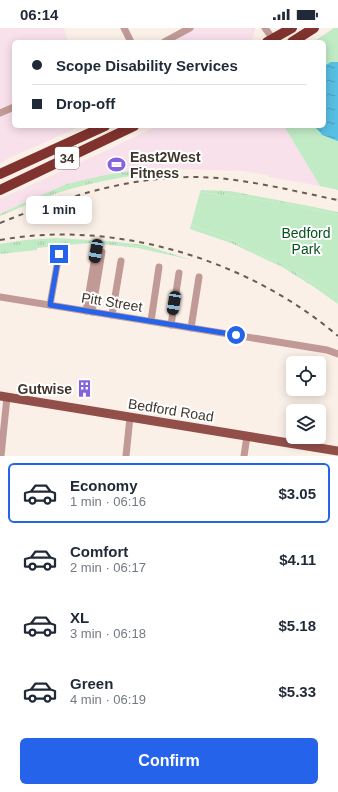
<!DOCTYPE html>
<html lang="en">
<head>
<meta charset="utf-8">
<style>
	:root { --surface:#fff; --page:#f2f2f3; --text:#1f2937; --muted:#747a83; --line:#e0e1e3; --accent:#2563eb }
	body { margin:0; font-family:Arial,sans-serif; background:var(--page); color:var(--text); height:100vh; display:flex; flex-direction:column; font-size:15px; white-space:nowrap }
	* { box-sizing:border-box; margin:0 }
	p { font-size:13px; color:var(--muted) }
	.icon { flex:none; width:22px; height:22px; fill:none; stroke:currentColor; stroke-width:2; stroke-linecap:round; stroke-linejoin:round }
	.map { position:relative; height:428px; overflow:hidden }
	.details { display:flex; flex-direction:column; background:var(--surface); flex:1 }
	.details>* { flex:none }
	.banner { position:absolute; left:12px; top:12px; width:314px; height:88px; border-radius:6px; box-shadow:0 2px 10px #0003; display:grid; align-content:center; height:88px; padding:0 20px; background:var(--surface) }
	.tools { position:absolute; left:286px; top:328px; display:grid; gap:8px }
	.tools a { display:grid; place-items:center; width:40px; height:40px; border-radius:6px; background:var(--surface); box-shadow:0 2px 10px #0003; font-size:20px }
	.end { position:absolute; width:18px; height:18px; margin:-9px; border:5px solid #2563eb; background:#fff; box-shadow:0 0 0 2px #fff }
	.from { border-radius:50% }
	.bubble { position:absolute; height:28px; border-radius:6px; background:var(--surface); box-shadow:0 2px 10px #0003; font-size:13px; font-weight:700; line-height:28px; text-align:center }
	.car { position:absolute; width:12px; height:24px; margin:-12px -6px; border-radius:5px; box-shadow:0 0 3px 1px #0007; background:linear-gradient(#222 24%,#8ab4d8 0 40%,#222 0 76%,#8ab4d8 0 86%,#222 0) }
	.banner b { display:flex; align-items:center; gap:14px; height:38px; font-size:15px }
	.banner b+b { border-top:1px solid var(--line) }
	.banner i { width:10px; height:10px; background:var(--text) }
	ul { padding:7px 0 0; list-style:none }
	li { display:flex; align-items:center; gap:12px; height:60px; margin:0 8px 6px; padding:0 12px; border:2px solid transparent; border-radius:6px }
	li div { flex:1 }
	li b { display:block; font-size:15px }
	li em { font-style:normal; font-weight:700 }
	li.selected { border-color:var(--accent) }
	li>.icon { width:36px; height:36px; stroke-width:1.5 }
	.button { display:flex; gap:8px; margin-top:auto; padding:8px 20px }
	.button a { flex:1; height:46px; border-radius:6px; background:var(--accent); color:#fff; font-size:16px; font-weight:700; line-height:46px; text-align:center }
	.status { display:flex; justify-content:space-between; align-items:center; height:28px; padding:0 20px; background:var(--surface); direction:ltr }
	.status svg { height:11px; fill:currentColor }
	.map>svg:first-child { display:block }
</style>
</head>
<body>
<div class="status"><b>06:14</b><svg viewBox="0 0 49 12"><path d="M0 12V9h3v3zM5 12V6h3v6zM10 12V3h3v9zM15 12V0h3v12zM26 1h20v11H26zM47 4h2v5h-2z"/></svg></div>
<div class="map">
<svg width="338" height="428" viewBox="0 0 338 428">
	<defs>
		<pattern id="grass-tufts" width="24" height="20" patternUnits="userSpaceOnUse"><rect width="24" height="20" fill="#c1ebc5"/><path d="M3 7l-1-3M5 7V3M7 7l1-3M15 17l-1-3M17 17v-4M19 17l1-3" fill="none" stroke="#a7caa9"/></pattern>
		<pattern id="water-ripples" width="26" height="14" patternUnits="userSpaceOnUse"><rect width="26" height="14" fill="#57bfe3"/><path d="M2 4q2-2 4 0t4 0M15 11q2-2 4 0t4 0" fill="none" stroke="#499cb8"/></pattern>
	</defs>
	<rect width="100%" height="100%" fill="#fbf0e7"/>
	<g fill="#f9e1eb">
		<path d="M 0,0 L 64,0 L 68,14 L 14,14 L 14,98 L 81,98 L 5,132 L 0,136 Z"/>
		<path d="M 186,0 L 255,0 L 255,1 L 253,11 L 247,14 L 160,14 Z"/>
		<path d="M 157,98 L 284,98 L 320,158 L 269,149 L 268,147 L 243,143 L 210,142 L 182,141 L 146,144 L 144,141 L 32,171 L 0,186 L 0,171 L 101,125 Z"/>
	</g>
	<path fill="#f8e1ed" d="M 193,0 L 201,0 L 209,14 L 181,14 L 178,8 Z"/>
	<g fill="url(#grass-tufts)">
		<path d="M 144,141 L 146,144 L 182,141 C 140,146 98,152 57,165 C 38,172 19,180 0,188 L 0,186 L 32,171 L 67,156 L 105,147 Z"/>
		<path d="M 201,162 L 230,163 L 309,178 L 338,184 L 338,187 L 283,175 L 200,164 Z"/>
		<path d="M 191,197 L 225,209 L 280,235 L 331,265 L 338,270 L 338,276 L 314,259 L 282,239 L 231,215 L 190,201 Z"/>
		<path d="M 55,210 L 108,213 L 144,217 L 192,232 L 138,220 L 91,215 L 78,216 L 37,220 L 37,222 L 0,226 L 0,216 L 25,212 Z"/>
	</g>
	<g fill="#c1ebc5">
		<path d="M 334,0 L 338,0 L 338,162 L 320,158 L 284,98 L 324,98 L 324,14 L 313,14 Z"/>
		<path d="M 200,164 L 283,175 L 338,187 L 338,270 L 331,265 L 280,235 L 225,209 L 191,197 Z"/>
	</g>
	<path fill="url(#water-ripples)" d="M 331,34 L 338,34 L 338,113 L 322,107 L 320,104 L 314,98 L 324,98 L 324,38 Z"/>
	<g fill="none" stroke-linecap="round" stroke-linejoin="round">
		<g stroke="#c19995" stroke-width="7">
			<path d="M 124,0 L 131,14"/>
			<path d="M 265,0 L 275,14"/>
			<path d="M 164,14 L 190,0"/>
			<path d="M 0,85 L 14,79"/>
			<path d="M 0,269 L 327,322 L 338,326"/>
			<path d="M 50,277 L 59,226"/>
			<path d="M 86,283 L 96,223"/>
			<path d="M 92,284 L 102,224"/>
			<path d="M 112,287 L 121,233"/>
			<path d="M 151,293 L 159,239"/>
			<path d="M 171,297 L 179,245"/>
			<path d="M 191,300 L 199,249"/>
			<path d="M 1,428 L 7,369"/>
			<path d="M 126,428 L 130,389"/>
			<path d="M 244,428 L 247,408"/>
		</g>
		<path stroke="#924f49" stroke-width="9" d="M 0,368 L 338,423"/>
		<g stroke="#7f322e" stroke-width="10">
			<path d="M 267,14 L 292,0"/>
			<path d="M 292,14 L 314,0"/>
			<path d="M 0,146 L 105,98"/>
			<path d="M 0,162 L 134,98"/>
		</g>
		<g stroke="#675d53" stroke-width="2" stroke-dasharray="5 5" stroke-linecap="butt">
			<path d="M 0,195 C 69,167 143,144 218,150 C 259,154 298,164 338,172"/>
			<path d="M 0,212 C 116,191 249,232 338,308"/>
		</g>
	</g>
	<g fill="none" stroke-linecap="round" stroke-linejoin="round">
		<path stroke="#2563eb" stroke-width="5" d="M 59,226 L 50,277 L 236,307"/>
	</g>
	<defs>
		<symbol id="stadium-bare" viewBox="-9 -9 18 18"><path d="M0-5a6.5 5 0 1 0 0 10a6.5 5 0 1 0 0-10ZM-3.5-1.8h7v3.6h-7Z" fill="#8663de" stroke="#fff" stroke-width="2.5" paint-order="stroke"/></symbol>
		<symbol id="building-bare" viewBox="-9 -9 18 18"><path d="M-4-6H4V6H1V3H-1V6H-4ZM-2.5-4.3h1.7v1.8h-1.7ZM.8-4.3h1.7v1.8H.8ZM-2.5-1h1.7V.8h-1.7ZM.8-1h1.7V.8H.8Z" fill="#8663de" stroke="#fff" stroke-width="2.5" paint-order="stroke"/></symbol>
	</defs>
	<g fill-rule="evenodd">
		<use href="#stadium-bare" x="104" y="124" width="25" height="25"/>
		<use href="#building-bare" x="72" y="348" width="25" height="25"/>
	</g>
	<g text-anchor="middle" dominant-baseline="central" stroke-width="4" stroke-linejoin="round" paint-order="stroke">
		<rect fill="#fff" stroke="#79726b" stroke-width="1" x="55" y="119" width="24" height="22" rx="3"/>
		<g font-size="13" font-weight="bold" fill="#40362c">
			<text x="67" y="130">34</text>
		</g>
		<g font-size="14" font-weight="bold" fill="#40362c" stroke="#fff" text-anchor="start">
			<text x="130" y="129">East2West<tspan x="130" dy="16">Fitness</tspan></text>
			<text x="72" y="361" text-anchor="end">Gutwise</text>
		</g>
		<g font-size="14" fill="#05531d" stroke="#fff">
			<text x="306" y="205">Bedford<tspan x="306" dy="16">Park</tspan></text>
		</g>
		<g font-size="14" fill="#40362c" stroke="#fff">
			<text transform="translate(112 274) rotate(9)">Pitt Street</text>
			<text transform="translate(171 382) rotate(9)">Bedford Road</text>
		</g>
	</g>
</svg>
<div class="tools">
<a><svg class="icon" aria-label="locate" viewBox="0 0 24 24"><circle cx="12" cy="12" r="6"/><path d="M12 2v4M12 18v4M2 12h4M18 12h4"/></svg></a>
<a><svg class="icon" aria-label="layers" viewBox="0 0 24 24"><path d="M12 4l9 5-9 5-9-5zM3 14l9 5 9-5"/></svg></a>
</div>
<i class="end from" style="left:236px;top:307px"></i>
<i class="end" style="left:59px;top:226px"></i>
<div class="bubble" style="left:26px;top:168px;width:66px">1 min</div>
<i class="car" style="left:96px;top:223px;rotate:190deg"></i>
<i class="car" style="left:174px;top:275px;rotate:189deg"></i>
<div class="banner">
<b><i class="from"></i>Scope Disability Services</b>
<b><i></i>Drop-off</b>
</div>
</div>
<section class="details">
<ul>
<li class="selected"><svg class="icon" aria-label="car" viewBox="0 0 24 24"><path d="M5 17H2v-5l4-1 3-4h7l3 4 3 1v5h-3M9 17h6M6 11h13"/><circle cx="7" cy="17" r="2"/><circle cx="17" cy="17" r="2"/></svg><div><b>Economy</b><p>1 min · 06:16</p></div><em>$3.05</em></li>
<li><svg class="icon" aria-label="car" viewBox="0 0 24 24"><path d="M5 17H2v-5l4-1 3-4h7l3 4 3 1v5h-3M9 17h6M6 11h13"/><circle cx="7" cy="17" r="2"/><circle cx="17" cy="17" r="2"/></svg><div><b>Comfort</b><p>2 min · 06:17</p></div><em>$4.11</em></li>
<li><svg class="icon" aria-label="car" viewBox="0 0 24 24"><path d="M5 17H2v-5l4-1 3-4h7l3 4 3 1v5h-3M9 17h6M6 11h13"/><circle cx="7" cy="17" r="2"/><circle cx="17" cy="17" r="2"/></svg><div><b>XL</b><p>3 min · 06:18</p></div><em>$5.18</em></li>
<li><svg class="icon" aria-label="car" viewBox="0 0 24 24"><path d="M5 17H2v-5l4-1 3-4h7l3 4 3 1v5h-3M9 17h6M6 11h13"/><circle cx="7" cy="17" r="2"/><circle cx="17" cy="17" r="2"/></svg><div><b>Green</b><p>4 min · 06:19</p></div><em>$5.33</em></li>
</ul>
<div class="button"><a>Confirm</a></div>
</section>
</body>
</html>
